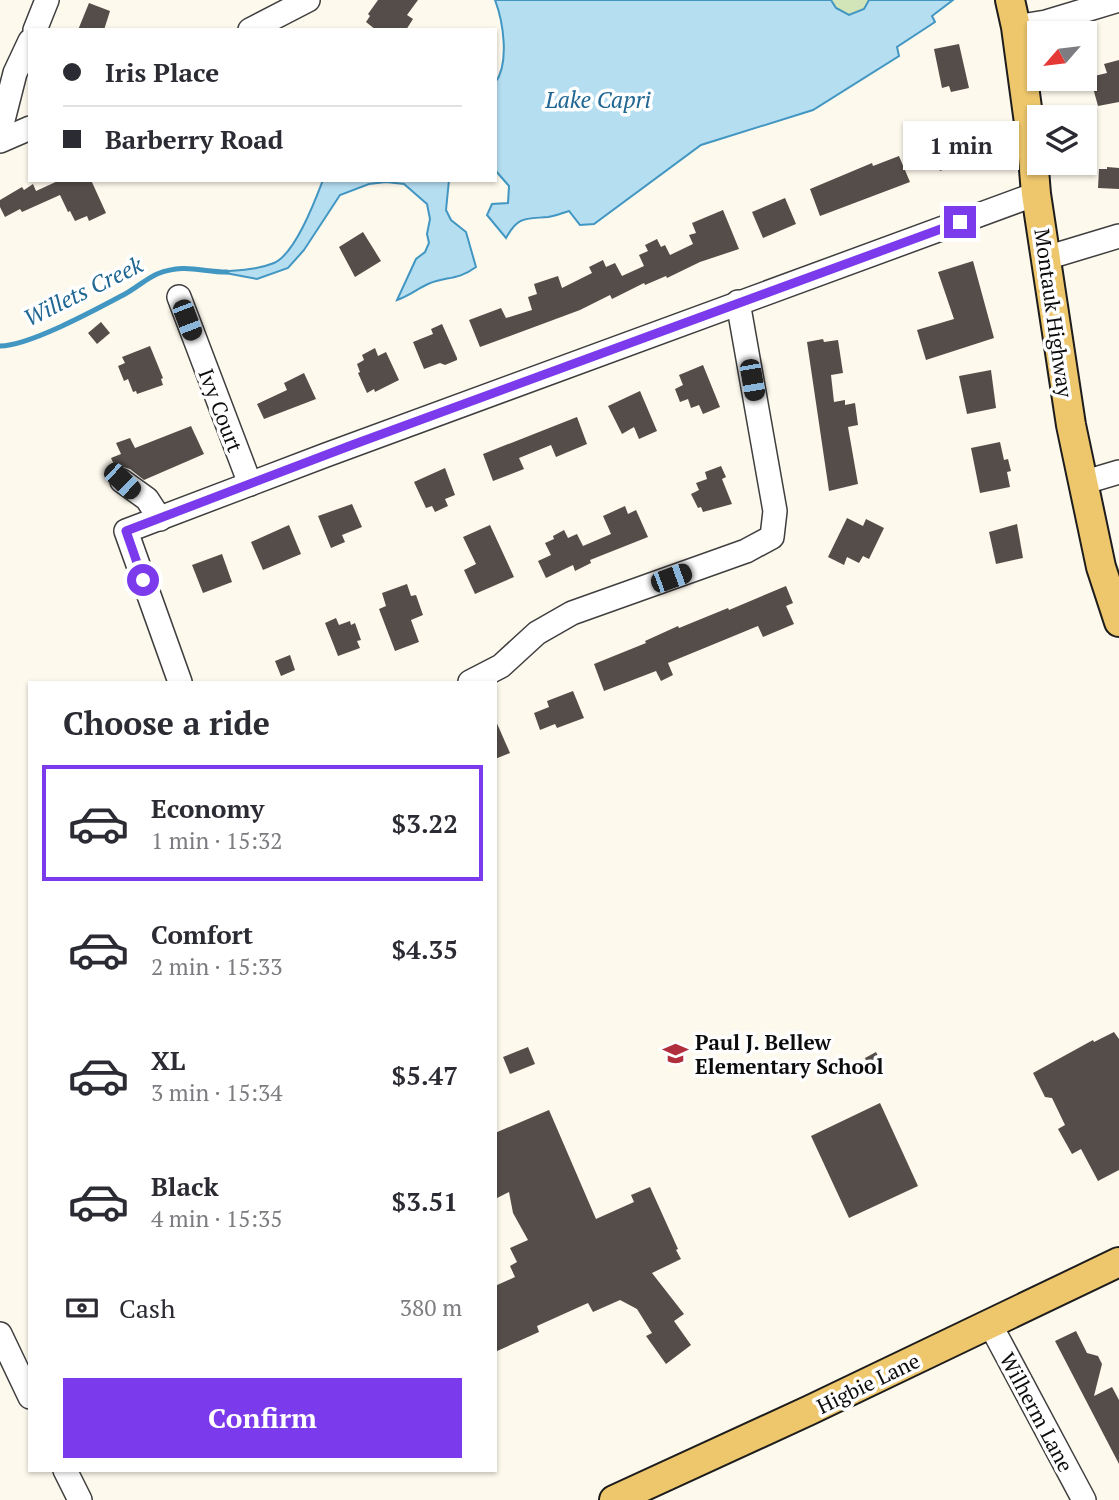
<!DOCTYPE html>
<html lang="en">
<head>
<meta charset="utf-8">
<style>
	:root { --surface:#fff; --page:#f2f2f3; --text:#2b2b33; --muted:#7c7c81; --line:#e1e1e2; --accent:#7c3aed }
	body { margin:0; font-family:"PT Serif",serif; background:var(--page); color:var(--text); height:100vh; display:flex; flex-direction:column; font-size:26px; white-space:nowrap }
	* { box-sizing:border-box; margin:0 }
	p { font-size:23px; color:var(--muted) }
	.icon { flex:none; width:38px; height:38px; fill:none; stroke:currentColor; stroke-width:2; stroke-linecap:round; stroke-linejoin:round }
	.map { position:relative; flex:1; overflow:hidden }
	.sheet { position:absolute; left:28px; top:681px; width:469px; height:791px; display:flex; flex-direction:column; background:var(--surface); border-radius:0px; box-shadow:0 2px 5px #0004 }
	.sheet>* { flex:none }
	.top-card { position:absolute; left:28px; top:28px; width:469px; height:154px; border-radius:0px; box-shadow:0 2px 5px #0004; display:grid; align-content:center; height:154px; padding:0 35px; background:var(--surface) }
	.needle { width:46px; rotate:242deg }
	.fabs { position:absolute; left:1027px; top:21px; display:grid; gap:14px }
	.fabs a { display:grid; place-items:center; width:70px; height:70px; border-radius:0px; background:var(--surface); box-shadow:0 2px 5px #0004; font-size:35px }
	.end { position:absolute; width:32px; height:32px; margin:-16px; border:9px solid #7c3aed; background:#fff; box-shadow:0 0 0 4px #fff }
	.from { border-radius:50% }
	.bubble { position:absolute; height:49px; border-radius:0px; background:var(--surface); box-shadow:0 2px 5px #0004; font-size:23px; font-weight:700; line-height:49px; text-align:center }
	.car { position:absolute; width:21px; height:42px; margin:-21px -10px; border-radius:9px; box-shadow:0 0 5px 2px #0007; background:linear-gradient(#222 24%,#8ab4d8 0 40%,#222 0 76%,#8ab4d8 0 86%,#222 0) }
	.top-card b { display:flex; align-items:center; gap:24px; height:66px; font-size:26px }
	.top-card b+b { border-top:2px solid var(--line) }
	.top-card i { width:18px; height:18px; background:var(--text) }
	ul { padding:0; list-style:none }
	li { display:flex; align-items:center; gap:21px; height:116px; margin:0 14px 10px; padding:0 21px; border:4px solid transparent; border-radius:0px }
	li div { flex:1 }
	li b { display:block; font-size:26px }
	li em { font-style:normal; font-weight:700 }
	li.current { border-color:var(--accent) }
	li>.icon { width:63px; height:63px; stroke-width:1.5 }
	h2 { padding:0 35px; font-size:32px; line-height:84px }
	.pay { display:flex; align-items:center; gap:18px; height:77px; padding:0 35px; font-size:26px }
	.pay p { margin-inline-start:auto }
	.cta { display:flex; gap:14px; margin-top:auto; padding:14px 35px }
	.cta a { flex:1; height:80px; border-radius:0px; background:var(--accent); color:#fff; font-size:28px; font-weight:700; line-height:80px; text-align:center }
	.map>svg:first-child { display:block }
</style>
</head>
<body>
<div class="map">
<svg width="1119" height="1500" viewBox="0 0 1119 1500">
	<rect width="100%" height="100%" fill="#fef9ed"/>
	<path fill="#d2e5b9" d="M 831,0 L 869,0 L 864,9 L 849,15 L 836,8 Z"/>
	<g fill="#b5def1" stroke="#4296c2" stroke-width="2">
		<path d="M 495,0 L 831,0 L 836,8 L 849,15 L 864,9 L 869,0 L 953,0 L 932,16 L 935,22 L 897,47 L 899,56 L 813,110 L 701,145 L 594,224 L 580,225 L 569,211 C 562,213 555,216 548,217 C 525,219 518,216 506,238 L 487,215 L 492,204 L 508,203 L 509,186 L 495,170 L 495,83 C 510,63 503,21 495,0 Z"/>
		<path d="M 323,180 L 449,180 L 446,210 L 451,220 L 466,232 L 476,267 C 457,281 446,276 428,284 C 417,289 409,296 397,300 L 416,259 L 425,252 L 429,243 L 427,234 L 430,219 L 427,204 L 404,184 L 386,182 L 369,184 L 340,195 L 304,250 L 288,268 L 257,279 L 220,272 C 238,270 257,270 274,263 C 295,254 315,201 323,180 Z"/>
	</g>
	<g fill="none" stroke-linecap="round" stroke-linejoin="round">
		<path stroke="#4296c2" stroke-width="5" d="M 0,346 C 29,346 97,309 125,294 C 136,288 146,279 157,274 C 185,263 201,272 227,272"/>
	</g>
	<g fill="#544d49">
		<path d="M 378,0 L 418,0 L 407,15 L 413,19 L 406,30 L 376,30 L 366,22 L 370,16 L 368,14 Z"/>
		<path d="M 89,3 L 110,11 L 104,30 L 78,30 Z"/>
		<path d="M 959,44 L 969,88 L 951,92 L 949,86 L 942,88 L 934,49 Z"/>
		<path d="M 1119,60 L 1119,102 L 1098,106 L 1090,77 L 1107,73 L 1104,64 Z"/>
		<path d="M 956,122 L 972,157 L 940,171 L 929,143 L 938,140 L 934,132 Z"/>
		<path d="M 899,156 L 910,182 L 820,216 L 810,189 L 872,163 L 873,166 Z"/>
		<path d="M 1107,167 L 1119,168 L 1119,189 L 1098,188 L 1099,169 L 1107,169 Z"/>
		<path d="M 60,180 L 91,180 L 106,213 L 89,221 L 87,216 L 75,221 L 70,211 L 68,212 L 60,195 L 22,212 L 20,209 L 5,217 L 0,207 L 0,200 L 22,187 L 24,190 L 33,184 L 36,191 Z"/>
		<path d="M 785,198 L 796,224 L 763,238 L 752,212 Z"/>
		<path d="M 723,210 L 739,249 L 700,262 L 667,278 L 666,276 L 645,285 L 644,283 L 612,299 L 610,295 L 580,310 L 480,347 L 469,320 L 501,308 L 506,318 L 532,310 L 528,297 L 537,294 L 534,284 L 558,276 L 562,288 L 592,273 L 589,267 L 603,260 L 606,267 L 615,263 L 622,276 L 644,266 L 639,255 L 648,251 L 645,245 L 657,239 L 661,247 L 665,245 L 670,255 L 693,244 L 689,235 L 696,233 L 692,223 Z"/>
		<path d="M 363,232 L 381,261 L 355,277 L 339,247 Z"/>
		<path d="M 973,261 L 994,338 L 926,360 L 917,330 L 954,319 L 938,272 Z"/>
		<path d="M 101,322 L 110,333 L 97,344 L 88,333 Z"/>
		<path d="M 442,324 L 457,358 L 457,360 L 445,365 L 440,363 L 424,369 L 413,342 L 433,334 L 431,329 Z"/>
		<path d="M 823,339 L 824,342 L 838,340 L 843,373 L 831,375 L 834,402 L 845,400 L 845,405 L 855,403 L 858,425 L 848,427 L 858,484 L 829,491 L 807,342 Z"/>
		<path d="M 150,346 L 163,378 L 161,379 L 163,385 L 137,394 L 136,391 L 133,392 L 128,379 L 124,381 L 118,366 L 125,363 L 122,357 Z"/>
		<path d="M 375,348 L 378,356 L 386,352 L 399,380 L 375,392 L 374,389 L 367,393 L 358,373 L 360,372 L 357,364 L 364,360 L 362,355 Z"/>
		<path d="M 703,365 L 720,407 L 703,414 L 699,405 L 691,408 L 688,399 L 680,402 L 675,389 L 683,385 L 679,375 Z"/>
		<path d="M 991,370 L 996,408 L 967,414 L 959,376 Z"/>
		<path d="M 304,373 L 316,399 L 264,419 L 257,404 L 287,390 L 284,383 Z"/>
		<path d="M 640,391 L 657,431 L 639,439 L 634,427 L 622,434 L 608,406 Z"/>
		<path d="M 577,417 L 587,444 L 556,457 L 551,445 L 519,458 L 524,469 L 493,481 L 483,454 Z"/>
		<path d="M 191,426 L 204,454 L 144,480 L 130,469 L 123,467 L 116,469 L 111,458 L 121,454 L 116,443 L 130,438 L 135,448 Z"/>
		<path d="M 1000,442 L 1004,460 L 1008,459 L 1011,471 L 1007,472 L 1010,487 L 980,493 L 971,448 Z"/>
		<path d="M 721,466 L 726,477 L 722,479 L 732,504 L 703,512 L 701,507 L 698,508 L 691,494 L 699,490 L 696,483 L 707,479 L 705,472 Z"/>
		<path d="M 445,468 L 455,495 L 445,499 L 448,506 L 435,512 L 432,506 L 426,508 L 414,482 Z"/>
		<path d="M 352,504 L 362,527 L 342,535 L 345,542 L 331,548 L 318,516 Z"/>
		<path d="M 625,506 L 628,514 L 636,510 L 648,537 L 590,560 L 591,563 L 575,571 L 573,565 L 546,578 L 538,561 L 551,555 L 545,543 L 554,539 L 553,536 L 564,530 L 568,538 L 577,534 L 583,546 L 611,534 L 603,516 Z"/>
		<path d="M 847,518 L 863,526 L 866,519 L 884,528 L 869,559 L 863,556 L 859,563 L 847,557 L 844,565 L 828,557 Z"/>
		<path d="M 1017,524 L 1023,558 L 996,564 L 989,532 Z"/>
		<path d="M 289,525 L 301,554 L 263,570 L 251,542 Z"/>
		<path d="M 490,525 L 514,577 L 475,594 L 464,570 L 476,564 L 463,537 Z"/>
		<path d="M 222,554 L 232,582 L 203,593 L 192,565 Z"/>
		<path d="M 407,584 L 411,596 L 416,595 L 423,615 L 411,620 L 419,642 L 395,651 L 379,609 L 386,606 L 382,593 Z"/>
		<path d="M 786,586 L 793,603 L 786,606 L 794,624 L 763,637 L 758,626 L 668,663 L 673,675 L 661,681 L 656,671 L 604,691 L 594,664 L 646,643 L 645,641 L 678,626 L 679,628 L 728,608 L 729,610 Z"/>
		<path d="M 336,618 L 339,625 L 350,621 L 351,625 L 355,623 L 361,640 L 357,641 L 360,648 L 338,656 L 325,623 Z"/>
		<path d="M 290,655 L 295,670 L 281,676 L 275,661 Z"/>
		<path d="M 573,691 L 584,718 L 557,728 L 555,724 L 540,730 L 534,713 L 549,707 L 547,701 Z"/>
		<path d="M 495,719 L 510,753 L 495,759 Z"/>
		<path d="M 1114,1032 L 1119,1039 L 1119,1170 L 1098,1181 L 1081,1149 L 1072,1154 L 1058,1129 L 1065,1125 L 1052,1098 L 1045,1097 L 1033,1073 L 1093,1040 L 1094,1042 Z"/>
		<path d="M 528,1047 L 535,1064 L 510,1074 L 503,1057 Z"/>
		<path d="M 876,1052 L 883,1066 L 871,1072 L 865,1058 Z"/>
		<path d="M 880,1103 L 918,1186 L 849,1218 L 811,1136 Z"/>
		<path d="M 549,1110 L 596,1219 L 634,1202 L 631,1195 L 650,1187 L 678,1249 L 676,1250 L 681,1259 L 652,1273 L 684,1314 L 674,1321 L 691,1345 L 666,1364 L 646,1336 L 652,1333 L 637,1309 L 620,1300 L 593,1312 L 588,1303 L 537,1326 L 539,1332 L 495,1352 L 495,1286 L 515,1277 L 510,1266 L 517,1262 L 510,1248 L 528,1240 L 513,1213 L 509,1192 L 495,1199 L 495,1133 Z"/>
		<path d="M 1076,1331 L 1087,1353 L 1098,1356 L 1102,1364 L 1094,1396 L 1112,1387 L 1119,1400 L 1119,1464 L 1055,1341 Z"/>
	</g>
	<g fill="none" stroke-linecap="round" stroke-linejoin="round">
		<defs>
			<g id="minor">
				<path d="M 1016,27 L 1046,22 L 1119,0"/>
				<path d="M 35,30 L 47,0"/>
				<path d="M 250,30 L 308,0"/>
				<path d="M 0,132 L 15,73 L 30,41"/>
				<path d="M 0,141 L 30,128"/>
				<path d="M 1046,258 L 1119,236"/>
				<path d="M 179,297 L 250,484"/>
				<path d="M 122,481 L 147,499 L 160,519"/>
				<path d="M 1082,483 L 1119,472"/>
				<path d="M 180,682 L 126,531 L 326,455 L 1036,194"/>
				<path d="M 470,682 L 501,666 L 537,633 L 572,613 L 746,551 L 772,537 L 775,511 L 738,302"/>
				<path d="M 990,1324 L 1084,1500"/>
				<path d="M 0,1334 L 30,1397"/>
				<path d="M 65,1470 L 80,1500"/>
			</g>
			<g id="major">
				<path d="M 1010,0 L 1016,27 L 1032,145 L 1036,194 L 1071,425 L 1101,567 L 1119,622"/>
				<path d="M 614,1500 L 810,1410 L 1119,1262"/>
			</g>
		</defs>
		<use href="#minor" stroke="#3f3f3f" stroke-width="26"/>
		<use href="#major" stroke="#1d1d1d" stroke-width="32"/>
		<use href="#minor" stroke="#fff" stroke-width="23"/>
		<use href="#major" stroke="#eec76d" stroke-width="28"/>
	</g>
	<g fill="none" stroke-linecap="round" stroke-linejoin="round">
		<path stroke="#7c3aed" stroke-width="9" d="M 143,580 L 126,531 L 352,445 L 960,222"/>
	</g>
	<defs>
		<symbol id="school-bare" viewBox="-9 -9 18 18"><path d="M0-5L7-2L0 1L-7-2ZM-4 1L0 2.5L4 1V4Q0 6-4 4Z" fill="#b12f3d" stroke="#fff" stroke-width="2.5" paint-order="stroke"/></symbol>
	</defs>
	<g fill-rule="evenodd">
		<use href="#school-bare" x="658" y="1036" width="35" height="35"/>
	</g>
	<g text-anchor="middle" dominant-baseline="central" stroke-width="7" stroke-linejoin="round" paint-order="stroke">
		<g font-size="21" fill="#0c0c0c" stroke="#fff">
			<text transform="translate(1054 313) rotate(82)">Montauk Highway</text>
			<text transform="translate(221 410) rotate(69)">Ivy Court</text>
			<text transform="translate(868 1383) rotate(-26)">Higbie Lane</text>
			<text transform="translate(1037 1412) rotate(62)">Wilherm Lane</text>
		</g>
		<g font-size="21" font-weight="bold" fill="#0c0c0c" stroke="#fff" text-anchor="start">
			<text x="695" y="1042">Paul J. Bellew<tspan x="695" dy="24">Elementary School</tspan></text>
		</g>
		<g font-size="23" font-style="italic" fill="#206793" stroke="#fff">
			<text x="598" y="99">Lake Capri</text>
			<text transform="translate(83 291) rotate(-26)">Willets Creek</text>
		</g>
	</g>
</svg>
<div class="fabs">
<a><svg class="needle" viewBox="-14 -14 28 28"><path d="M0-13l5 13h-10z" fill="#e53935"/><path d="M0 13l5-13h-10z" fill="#7c7c81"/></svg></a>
<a><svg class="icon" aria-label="layers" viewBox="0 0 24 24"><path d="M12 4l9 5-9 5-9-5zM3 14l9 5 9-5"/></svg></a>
</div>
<i class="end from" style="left:143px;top:580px"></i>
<i class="end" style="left:960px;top:222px"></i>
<div class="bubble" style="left:903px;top:121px;width:116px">1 min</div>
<i class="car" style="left:187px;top:320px;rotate:159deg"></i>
<i class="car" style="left:752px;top:380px;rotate:170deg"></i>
<i class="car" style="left:122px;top:481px;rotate:134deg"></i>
<i class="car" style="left:671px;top:578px;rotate:70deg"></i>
<div class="top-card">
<b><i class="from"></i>Iris Place</b>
<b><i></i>Barberry Road</b>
</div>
<section class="sheet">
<h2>Choose a ride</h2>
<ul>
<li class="current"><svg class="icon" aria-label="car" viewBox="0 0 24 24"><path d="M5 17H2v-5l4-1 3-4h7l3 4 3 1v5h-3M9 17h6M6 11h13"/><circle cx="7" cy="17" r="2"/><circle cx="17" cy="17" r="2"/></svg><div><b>Economy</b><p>1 min · 15:32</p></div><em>$3.22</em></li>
<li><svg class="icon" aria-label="car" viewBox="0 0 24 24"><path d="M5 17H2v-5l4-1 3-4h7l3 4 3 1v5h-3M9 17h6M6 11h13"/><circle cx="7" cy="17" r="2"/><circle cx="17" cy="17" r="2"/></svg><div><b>Comfort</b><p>2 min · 15:33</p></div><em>$4.35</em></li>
<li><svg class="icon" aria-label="car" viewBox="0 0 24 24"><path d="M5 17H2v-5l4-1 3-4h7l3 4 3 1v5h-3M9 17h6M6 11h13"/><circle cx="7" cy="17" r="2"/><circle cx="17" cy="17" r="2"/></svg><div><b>XL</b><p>3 min · 15:34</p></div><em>$5.47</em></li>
<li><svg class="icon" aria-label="car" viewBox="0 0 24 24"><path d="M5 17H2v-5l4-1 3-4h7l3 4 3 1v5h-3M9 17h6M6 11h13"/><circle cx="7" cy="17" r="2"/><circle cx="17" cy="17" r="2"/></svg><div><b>Black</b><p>4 min · 15:35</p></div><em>$3.51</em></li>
</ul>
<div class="pay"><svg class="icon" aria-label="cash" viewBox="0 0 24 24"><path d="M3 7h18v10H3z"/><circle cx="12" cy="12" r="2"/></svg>Cash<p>380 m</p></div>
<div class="cta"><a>Confirm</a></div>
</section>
</div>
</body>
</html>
